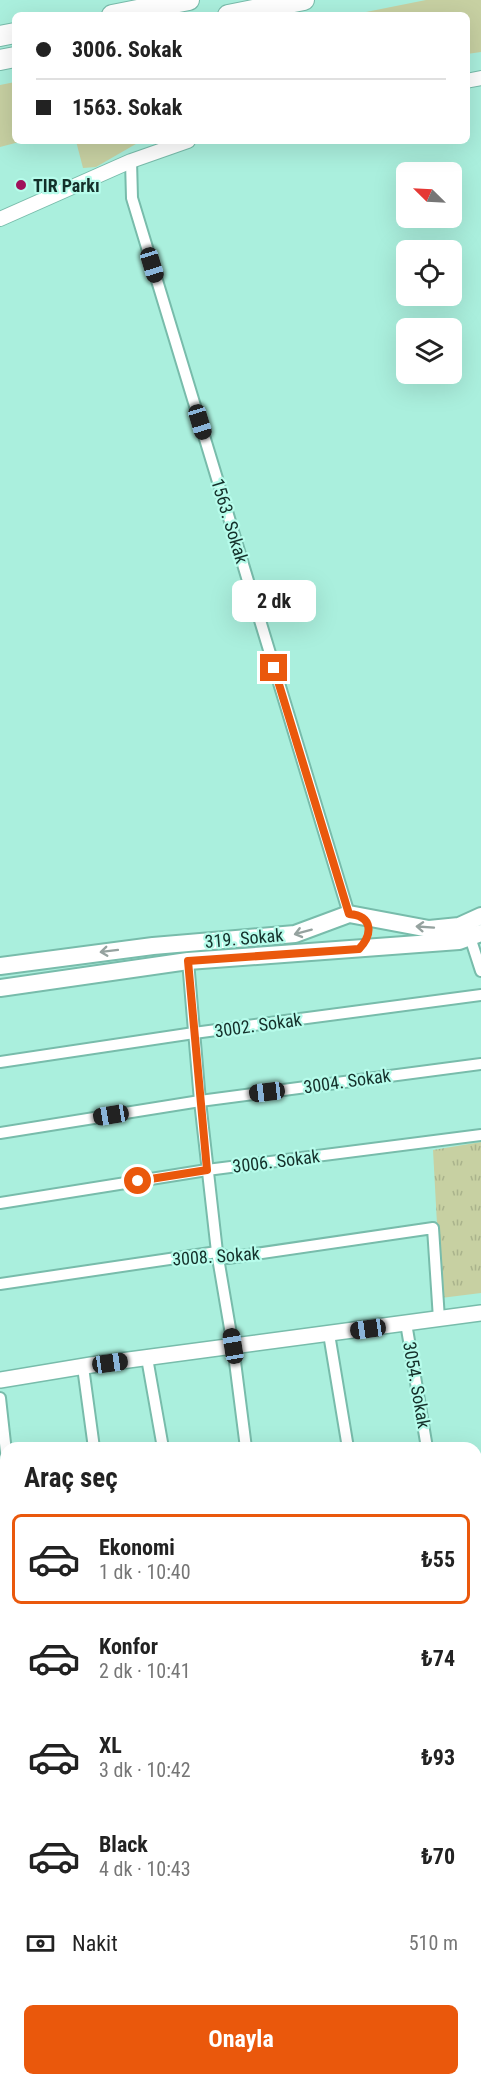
<!DOCTYPE html>
<html lang="tr">
<head>
<meta charset="utf-8">
<style>
	:root { --surface:#fff; --page:#f2f2f2; --text:#222; --muted:#767676; --line:#e0e0e0; --accent:#ea580c }
	body { margin:0; font-family:"Roboto Condensed",sans-serif; background:var(--page); color:var(--text); height:100vh; display:flex; flex-direction:column; font-size:22px; white-space:nowrap }
	* { box-sizing:border-box; margin:0 }
	p { font-size:20px; color:var(--muted) }
	.icon { flex:none; width:33px; height:33px; fill:none; stroke:currentColor; stroke-width:2; stroke-linecap:round; stroke-linejoin:round }
	.map { position:relative; flex:1; overflow:hidden }
	.side { position:absolute; left:0px; top:1442px; width:482px; height:644px; display:flex; flex-direction:column; background:var(--surface); border-radius:18px 18px 0 0; box-shadow:0 6px 24px #0002 }
	.side>* { flex:none }
	.hud { position:absolute; left:12px; top:12px; width:458px; height:132px; border-radius:9px; box-shadow:0 6px 24px #0002; display:grid; align-content:center; height:132px; padding:0 24px; background:var(--surface) }
	.needle { width:39px; rotate:294deg }
	.fabs { position:absolute; left:396px; top:162px; display:grid; gap:12px }
	.fabs a { display:grid; place-items:center; width:66px; height:66px; border-radius:9px; background:var(--surface); box-shadow:0 6px 24px #0002; font-size:30px }
	.end { position:absolute; width:27px; height:27px; margin:-14px; border:8px solid #ea580c; background:#fff; box-shadow:0 0 0 3px #fff }
	.from { border-radius:50% }
	.bubble { position:absolute; height:42px; border-radius:9px; background:var(--surface); box-shadow:0 6px 24px #0002; font-size:20px; font-weight:700; line-height:42px; text-align:center }
	.car { position:absolute; width:18px; height:36px; margin:-18px -9px; border-radius:8px; box-shadow:0 0 4px 2px #0007; background:linear-gradient(#222 24%,#8ab4d8 0 40%,#222 0 76%,#8ab4d8 0 86%,#222 0) }
	.hud b { display:flex; align-items:center; gap:21px; height:57px; font-size:22px }
	.hud b+b { border-top:2px solid var(--line) }
	.hud i { width:15px; height:15px; background:var(--text) }
	ul { padding:0; list-style:none }
	li { display:flex; align-items:center; gap:18px; height:90px; margin:0 12px 9px; padding:0 12px; border:3px solid transparent; border-radius:9px }
	li div { flex:1 }
	li b { display:block; font-size:22px }
	li em { font-style:normal; font-weight:700 }
	li.on { border-color:var(--accent) }
	li>.icon { width:54px; height:54px; stroke-width:1.5 }
	h2 { padding:0 24px; font-size:27px; line-height:72px }
	.pay { display:flex; align-items:center; gap:15px; height:66px; padding:0 24px; font-size:22px }
	.pay p { margin-inline-start:auto }
	.button { display:flex; gap:12px; margin-top:auto; padding:12px 24px }
	.button a { flex:1; height:69px; border-radius:9px; background:var(--accent); color:#fff; font-size:24px; font-weight:700; line-height:69px; text-align:center }
	.map>svg:first-child { display:block }
</style>
</head>
<body>
<div class="map">
<svg width="481" height="2084" viewBox="0 0 481 2084">
	<defs>
		<pattern id="park-tufts" width="24" height="20" patternUnits="userSpaceOnUse" patternTransform="scale(1.5)"><rect width="24" height="20" fill="#c7d0a2"/><path d="M3 7l-1-3M5 7V3M7 7l1-3M15 17l-1-3M17 17v-4M19 17l1-3" fill="none" stroke="#aab38c"/></pattern>
	</defs>
	<rect width="100%" height="100%" fill="#aaefdd"/>
	<g fill="#c7d0a2">
		<path d="M 426,0 L 481,0 L 481,52 L 467,54 L 466,15 L 351,15 Z"/>
		<path d="M 15,82 L 15,141 L 23,141 L 0,147 L 0,85 Z"/>
		<path d="M 76,141 L 141,141 L 96,167 L 83,168 Z"/>
		<path d="M 476,1756 L 481,1758 L 481,1907 L 476,1902 Z"/>
	</g>
	<path fill="url(#park-tufts)" d="M 481,1142 L 481,1293 L 441,1298 L 433,1150 Z"/>
	<g fill="none" stroke-linecap="round" stroke-linejoin="round">
		<defs>
			<g id="minor">
				<path d="M 131,161 L 132,198 L 349,914"/>
				<path d="M 470,937 L 481,971"/>
				<path d="M 188,961 L 200,1101 L 217,1252 L 233,1346 L 246,1448"/>
				<path d="M 0,1062 L 194,1033 L 481,995"/>
				<path d="M 0,1133 L 200,1101 L 481,1064"/>
				<path d="M 0,1203 L 207,1170 L 481,1135"/>
				<path d="M 0,1284 L 217,1252 L 228,1258 L 433,1228 L 439,1319"/>
				<path d="M 406,1323 L 427,1448"/>
				<path d="M 329,1334 L 348,1448"/>
				<path d="M 147,1358 L 163,1448"/>
				<path d="M 83,1367 L 94,1448"/>
				<path d="M 0,1398 L 6,1452"/>
				<path d="M 0,1772 L 6,1774"/>
				<path d="M 476,1926 L 481,1931"/>
				<path d="M 476,1982 L 481,1976"/>
				<path d="M 0,2029 L 6,2036"/>
				<path d="M 47,2079 L 51,2084"/>
				<path d="M 158,2079 L 164,2084"/>
				<path d="M 387,2079 L 392,2084"/>
				<path d="M 189,2084 L 194,2079"/>
			</g>
			<g id="tertiary">
				<path d="M 466,81 L 481,78"/>
				<path d="M 0,219 L 131,161 L 188,141"/>
			</g>
			<path id="secondary" d="M 0,1380 L 91,1365 L 481,1313"/>
			<g id="primary">
				<path d="M 0,966 L 153,946 L 295,934 L 349,914 L 429,929 L 459,926 L 481,916"/>
				<path d="M 0,988 L 188,961 L 459,941 L 481,933"/>
				<path d="M 0,1644 L 6,1646"/>
				<path d="M 0,1663 L 6,1664"/>
				<path d="M 476,1726 L 481,1728"/>
				<path d="M 476,1746 L 481,1748"/>
				<path d="M 0,1957 L 6,1963"/>
				<path d="M 0,1980 L 6,1986"/>
				<path d="M 102,2079 L 107,2084"/>
				<path d="M 125,2079 L 130,2084"/>
			</g>
			<g id="motorway">
				<path d="M 112,15 L 189,0"/>
				<path d="M 228,15 L 304,0"/>
				<path d="M 0,36 L 15,33"/>
				<path d="M 0,60 L 15,57"/>
			</g>
		</defs>
		<use href="#minor" stroke="#78bcab" stroke-width="14"/>
		<use href="#tertiary" stroke="#78bcab" stroke-width="16"/>
		<use href="#secondary" stroke="#78bcab" stroke-width="18"/>
		<use href="#primary" stroke="#78bcab" stroke-width="20"/>
		<use href="#motorway" stroke="#78bcab" stroke-width="22"/>
		<use href="#minor" stroke="#fff" stroke-width="10"/>
		<use href="#tertiary" stroke="#fff" stroke-width="14"/>
		<use href="#secondary" stroke="#fff" stroke-width="15"/>
		<use href="#primary" stroke="#fff" stroke-width="16"/>
		<use href="#motorway" stroke="#fff" stroke-width="20"/>
	</g>
	<defs><path id="oneway-shaft" d="M-6 0H5M1.5-3L5.5 0L1.5 3" fill="none" stroke-width="1.6" stroke-linecap="round" stroke-linejoin="round" transform="scale(1.5)"/></defs>
	<g stroke="#95a29f">
		<use href="#oneway-shaft" transform="translate(425 927) rotate(-176)"/>
		<use href="#oneway-shaft" transform="translate(303 932) rotate(165)"/>
		<use href="#oneway-shaft" transform="translate(109 951) rotate(173)"/>
	</g>
	<g fill="none" stroke-linecap="round" stroke-linejoin="round">
		<path stroke="#ea580c" stroke-width="8" d="M 138,1181 L 207,1170 L 188,961 L 359,949 C 373,934 373,916 349,914 L 274,668"/>
	</g>
	<circle fill="#a0115a" stroke="#b7fceb" stroke-width="2" cx="21" cy="185" r="6"/>
	<g text-anchor="middle" dominant-baseline="central" stroke-width="4.5" stroke-linejoin="round" paint-order="stroke">
		<g font-size="18" font-weight="bold" fill="#14302a" stroke="#b7fceb" text-anchor="start">
			<text x="33" y="185">TIR Parkı</text>
		</g>
		<g font-size="18" fill="#14302a" stroke="#b7fceb">
			<text transform="translate(230 521) rotate(73)">1563. Sokak</text>
			<text transform="translate(244 938) rotate(-5)">319. Sokak</text>
			<text transform="translate(258 1025) rotate(-8)">3002. Sokak</text>
			<text transform="translate(347 1081) rotate(-8)">3004. Sokak</text>
			<text transform="translate(276 1161) rotate(-7)">3006. Sokak</text>
			<text transform="translate(216 1256) rotate(-4)">3008. Sokak</text>
			<text transform="translate(417 1385) rotate(80)">3054. Sokak</text>
		</g>
	</g>
</svg>
<div class="fabs">
<a><svg class="needle" viewBox="-14 -14 28 28"><path d="M0-13l5 13h-10z" fill="#e53935"/><path d="M0 13l5-13h-10z" fill="#767676"/></svg></a>
<a><svg class="icon" aria-label="locate" viewBox="0 0 24 24"><circle cx="12" cy="12" r="6"/><path d="M12 2v4M12 18v4M2 12h4M18 12h4"/></svg></a>
<a><svg class="icon" aria-label="layers" viewBox="0 0 24 24"><path d="M12 4l9 5-9 5-9-5zM3 14l9 5 9-5"/></svg></a>
</div>
<i class="end from" style="left:138px;top:1181px"></i>
<i class="end" style="left:274px;top:668px"></i>
<div class="bubble" style="left:232px;top:580px;width:84px">2 dk</div>
<i class="car" style="left:152px;top:265px;rotate:163deg"></i>
<i class="car" style="left:200px;top:422px;rotate:163deg"></i>
<i class="car" style="left:267px;top:1092px;rotate:263deg"></i>
<i class="car" style="left:111px;top:1115px;rotate:261deg"></i>
<i class="car" style="left:368px;top:1329px;rotate:262deg"></i>
<i class="car" style="left:233px;top:1346px;rotate:351deg"></i>
<i class="car" style="left:110px;top:1363px;rotate:82deg"></i>
<div class="hud">
<b><i class="from"></i>3006. Sokak</b>
<b><i></i>1563. Sokak</b>
</div>
<section class="side">
<h2>Araç seç</h2>
<ul>
<li class="on"><svg class="icon" aria-label="car" viewBox="0 0 24 24"><path d="M5 17H2v-5l4-1 3-4h7l3 4 3 1v5h-3M9 17h6M6 11h13"/><circle cx="7" cy="17" r="2"/><circle cx="17" cy="17" r="2"/></svg><div><b>Ekonomi</b><p>1 dk · 10:40</p></div><em>₺55</em></li>
<li><svg class="icon" aria-label="car" viewBox="0 0 24 24"><path d="M5 17H2v-5l4-1 3-4h7l3 4 3 1v5h-3M9 17h6M6 11h13"/><circle cx="7" cy="17" r="2"/><circle cx="17" cy="17" r="2"/></svg><div><b>Konfor</b><p>2 dk · 10:41</p></div><em>₺74</em></li>
<li><svg class="icon" aria-label="car" viewBox="0 0 24 24"><path d="M5 17H2v-5l4-1 3-4h7l3 4 3 1v5h-3M9 17h6M6 11h13"/><circle cx="7" cy="17" r="2"/><circle cx="17" cy="17" r="2"/></svg><div><b>XL</b><p>3 dk · 10:42</p></div><em>₺93</em></li>
<li><svg class="icon" aria-label="car" viewBox="0 0 24 24"><path d="M5 17H2v-5l4-1 3-4h7l3 4 3 1v5h-3M9 17h6M6 11h13"/><circle cx="7" cy="17" r="2"/><circle cx="17" cy="17" r="2"/></svg><div><b>Black</b><p>4 dk · 10:43</p></div><em>₺70</em></li>
</ul>
<div class="pay"><svg class="icon" aria-label="cash" viewBox="0 0 24 24"><path d="M3 7h18v10H3z"/><circle cx="12" cy="12" r="2"/></svg>Nakit<p>510 m</p></div>
<div class="button"><a>Onayla</a></div>
</section>
</div>
</body>
</html>
